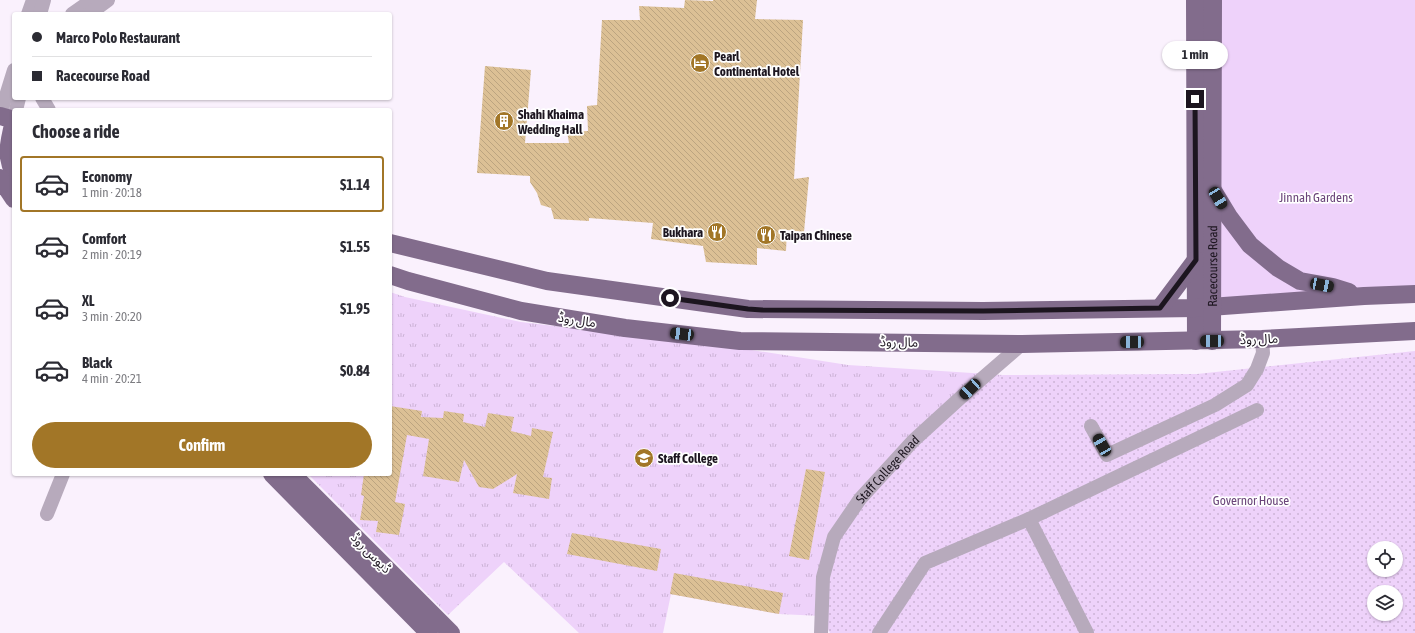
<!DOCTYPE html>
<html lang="en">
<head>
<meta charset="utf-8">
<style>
	:root { --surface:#fff; --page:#f2f2f3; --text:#2b2b33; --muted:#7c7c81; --line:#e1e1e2; --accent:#a27627 }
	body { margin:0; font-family:"Asap Condensed","Noto Sans Arabic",sans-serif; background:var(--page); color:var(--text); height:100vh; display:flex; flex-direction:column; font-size:15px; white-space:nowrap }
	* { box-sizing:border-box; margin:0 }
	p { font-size:13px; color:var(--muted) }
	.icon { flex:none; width:22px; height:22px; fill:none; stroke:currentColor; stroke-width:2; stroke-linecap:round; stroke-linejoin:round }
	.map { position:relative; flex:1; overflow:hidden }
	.drawer { position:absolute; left:12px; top:108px; width:380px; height:368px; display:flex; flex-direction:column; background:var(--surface); border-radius:4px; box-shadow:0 1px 3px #0004 }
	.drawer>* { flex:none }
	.top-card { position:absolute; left:12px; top:12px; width:380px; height:88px; border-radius:4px; box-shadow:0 1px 3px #0004; display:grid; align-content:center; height:88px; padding:0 20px; background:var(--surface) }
	.tools { position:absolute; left:1367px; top:541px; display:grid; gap:8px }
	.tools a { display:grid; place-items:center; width:36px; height:36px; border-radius:50%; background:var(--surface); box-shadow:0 1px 3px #0004; font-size:20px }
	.end { position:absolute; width:18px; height:18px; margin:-9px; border:5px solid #1c151f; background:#fff; box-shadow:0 0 0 2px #fff }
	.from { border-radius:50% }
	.bubble { position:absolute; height:28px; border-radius:14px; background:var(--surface); box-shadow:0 1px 3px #0004; font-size:13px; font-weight:700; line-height:28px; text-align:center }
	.car { position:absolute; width:12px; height:24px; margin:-12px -6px; border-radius:5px; box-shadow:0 0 3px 1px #0007; background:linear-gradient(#222 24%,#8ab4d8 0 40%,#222 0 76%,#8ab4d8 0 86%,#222 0) }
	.top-card b { display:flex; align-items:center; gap:14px; height:38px; font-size:15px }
	.top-card b+b { border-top:1px solid var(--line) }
	.top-card i { width:10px; height:10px; background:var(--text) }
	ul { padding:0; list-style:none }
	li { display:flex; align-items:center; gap:12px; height:56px; margin:0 8px 6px; padding:0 12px; border:2px solid transparent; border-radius:4px }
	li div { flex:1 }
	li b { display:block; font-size:15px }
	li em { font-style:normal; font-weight:700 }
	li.selected { border-color:var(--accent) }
	li>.icon { width:36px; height:36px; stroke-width:1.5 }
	h2 { padding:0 20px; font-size:18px; line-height:48px }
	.primary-button { display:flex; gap:8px; margin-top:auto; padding:8px 20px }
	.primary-button a { flex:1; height:46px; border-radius:24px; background:var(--accent); color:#fff; font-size:16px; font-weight:700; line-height:46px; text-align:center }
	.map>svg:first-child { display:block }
</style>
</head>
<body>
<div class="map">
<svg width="1415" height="633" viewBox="0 0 1415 633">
	<defs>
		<pattern id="grass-tufts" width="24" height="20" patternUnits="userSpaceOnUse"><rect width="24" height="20" fill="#eed2fa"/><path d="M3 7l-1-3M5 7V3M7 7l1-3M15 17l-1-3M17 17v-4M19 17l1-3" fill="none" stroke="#ccb3d6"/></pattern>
		<pattern id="garden-dots" width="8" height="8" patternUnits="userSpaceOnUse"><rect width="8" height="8" fill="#eed2fa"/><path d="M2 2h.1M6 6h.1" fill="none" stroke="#ccb3d6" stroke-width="1.8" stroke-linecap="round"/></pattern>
		<pattern id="building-back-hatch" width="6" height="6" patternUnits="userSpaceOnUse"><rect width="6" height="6" fill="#dcc095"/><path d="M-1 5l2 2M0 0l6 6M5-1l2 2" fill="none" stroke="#bca480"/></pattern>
	</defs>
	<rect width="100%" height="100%" fill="#faf1fd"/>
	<path fill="url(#grass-tufts)" d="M 390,292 L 405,297 L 521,322 L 739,348 L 848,365 L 1003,375 L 970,389 L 821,616 L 779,614 L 671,594 L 663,633 L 579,633 L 504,562 L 448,615 L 308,474 L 390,474 Z"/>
	<path fill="#eed2fa" d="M 1221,0 L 1415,0 L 1415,291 L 1216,302 Z"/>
	<path fill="url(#garden-dots)" fill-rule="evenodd" d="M 1415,351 L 1415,633 L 830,633 L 821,616 L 834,537 L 970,389 L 1003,375 L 1197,374 ZM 1374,548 L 1396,548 L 1396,570 L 1374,570 ZM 1374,592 L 1396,592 L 1396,614 L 1374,614 Z"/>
	<g fill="url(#building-back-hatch)">
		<path d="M 685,0 L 713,1 L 713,0 L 757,0 L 755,19 L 803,20 L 794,179 L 809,177 L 804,232 L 787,230 L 786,251 L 757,248 L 757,265 L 706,262 L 703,246 L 651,239 L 653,223 L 589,218 L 589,221 L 554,219 L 551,208 L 541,205 L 537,193 L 530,182 L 530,176 L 477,173 L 485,66 L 531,70 L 525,143 L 569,143 L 567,132 L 588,131 L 587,106 L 597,105 L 602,20 L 640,20 L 639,6 L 684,8 Z"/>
		<path d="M 390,406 L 422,411 L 421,417 L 443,418 L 444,411 L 464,414 L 463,422 L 485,427 L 488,413 L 514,417 L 511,431 L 531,436 L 532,428 L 553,432 L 543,477 L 552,478 L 549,499 L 513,493 L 517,474 L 493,489 L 479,487 L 464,460 L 459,482 L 423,476 L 429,439 L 407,435 L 395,502 L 405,504 L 399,535 L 376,532 L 378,521 L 360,520 L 364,496 L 361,495 L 364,474 L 390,474 Z"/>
		<path d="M 806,469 L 825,472 L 809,560 L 789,556 Z"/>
		<path d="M 572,533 L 661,549 L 657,571 L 567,554 Z"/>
		<path d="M 674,573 L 783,593 L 779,614 L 670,594 Z"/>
	</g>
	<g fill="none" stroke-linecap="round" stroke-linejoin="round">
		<g stroke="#b7aabc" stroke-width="14">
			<path d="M 28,14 L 33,0"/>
			<path d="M 40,14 L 44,0"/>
			<path d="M 72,14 L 92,0"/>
			<path d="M 89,14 L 108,0"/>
			<path d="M 42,98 L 49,110"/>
			<path d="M 16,110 L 19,98"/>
			<path d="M 0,115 L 14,70"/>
			<path d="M 1091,426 L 1107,455 L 1215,405 L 1247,385 L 1257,369 L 1263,353 L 1262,339"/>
			<path d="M 47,514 L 63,474"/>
			<path d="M 1029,519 L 1087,633"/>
			<path id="s1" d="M 821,633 L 823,577 L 834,537 L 860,499 L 913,441 L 970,389 L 1022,344"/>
			<path d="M 879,633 L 925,563 L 1029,519 L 1257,410"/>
		</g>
		<g stroke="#826c8c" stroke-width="18">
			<path d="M 1195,0 L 1196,341"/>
			<path d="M 0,116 L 14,120 C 10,141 4,153 14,173"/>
			<path d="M 0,178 L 14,199"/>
			<path d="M 1212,189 L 1229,217 L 1250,245 L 1278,268 L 1300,281 L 1333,287 L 1349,292"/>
			<path d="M 390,243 L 547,281 L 748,309 L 983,311 L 1196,308 L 1364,296 L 1415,294"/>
			<path d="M 390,275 L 408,281 L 521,311 L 625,328 L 740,341 L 1022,344 L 1262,339 L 1415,331"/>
			<path d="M 1160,308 L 1196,260"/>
			<path id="s2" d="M 1212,341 L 1213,0"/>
			<path d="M 272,474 L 429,633"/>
			<path d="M 292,474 L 451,633"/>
		</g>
	</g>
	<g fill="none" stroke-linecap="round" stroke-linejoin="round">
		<path stroke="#1c151f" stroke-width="5" d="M 670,298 L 748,309 L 762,310 L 983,311 L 1160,308 L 1196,260 L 1195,99"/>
	</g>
	<defs>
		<symbol id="hotel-disc" viewBox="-11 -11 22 22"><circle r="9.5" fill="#a27627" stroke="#fff"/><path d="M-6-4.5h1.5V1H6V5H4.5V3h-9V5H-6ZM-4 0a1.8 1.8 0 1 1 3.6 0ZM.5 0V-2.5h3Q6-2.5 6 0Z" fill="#fff"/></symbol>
		<symbol id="building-disc" viewBox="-11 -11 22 22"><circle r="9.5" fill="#a27627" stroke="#fff"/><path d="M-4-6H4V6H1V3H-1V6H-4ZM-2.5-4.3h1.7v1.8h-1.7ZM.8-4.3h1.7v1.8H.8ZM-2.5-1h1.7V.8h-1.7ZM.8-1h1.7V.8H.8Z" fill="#fff"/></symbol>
		<symbol id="restaurant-disc" viewBox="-11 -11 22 22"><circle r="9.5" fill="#a27627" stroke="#fff"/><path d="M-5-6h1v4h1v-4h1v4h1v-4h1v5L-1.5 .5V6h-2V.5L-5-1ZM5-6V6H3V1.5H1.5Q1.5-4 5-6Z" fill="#fff"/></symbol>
		<symbol id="university-disc" viewBox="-11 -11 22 22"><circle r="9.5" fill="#a27627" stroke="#fff"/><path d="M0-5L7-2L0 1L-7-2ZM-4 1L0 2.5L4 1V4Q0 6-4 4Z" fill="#fff"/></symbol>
	</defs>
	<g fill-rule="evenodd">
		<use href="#hotel-disc" x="689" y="52" width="22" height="22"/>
		<use href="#building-disc" x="493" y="110" width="22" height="22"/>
		<use href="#restaurant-disc" x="706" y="221" width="22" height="22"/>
		<use href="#restaurant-disc" x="755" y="224" width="22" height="22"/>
		<use href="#university-disc" x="633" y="447" width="22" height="22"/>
	</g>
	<g text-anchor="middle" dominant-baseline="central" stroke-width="3.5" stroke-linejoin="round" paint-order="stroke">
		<g font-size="13" font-weight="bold" fill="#1c151f" stroke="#fff" text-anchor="start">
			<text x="714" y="56">Pearl<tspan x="714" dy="15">Continental Hotel</tspan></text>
			<text x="518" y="114">Shahi Khaima<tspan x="518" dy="15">Wedding Hall</tspan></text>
			<text x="703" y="232" text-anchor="end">Bukhara</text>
			<text x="780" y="235">Taipan Chinese</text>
			<text x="658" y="458">Staff College</text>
		</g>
		<g font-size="13" fill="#6b457a" stroke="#fff">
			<text x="1316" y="197">Jinnah Gardens</text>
			<text x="1251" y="500">Governor House</text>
		</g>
		<g font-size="13" fill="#1c151f" stroke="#fff">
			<text stroke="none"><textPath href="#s2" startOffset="75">Racecourse Road</textPath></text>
			<text transform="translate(577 320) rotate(9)">مال روڈ</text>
			<text transform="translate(1259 339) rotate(-2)">مال روڈ</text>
			<text transform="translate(899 342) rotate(1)">مال روڈ</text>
			<text stroke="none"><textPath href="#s1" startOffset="184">Staff College Road</textPath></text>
			<text transform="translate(371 553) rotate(45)">ڈیوس روڈ</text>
		</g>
	</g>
</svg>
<div class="tools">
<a><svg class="icon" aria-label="locate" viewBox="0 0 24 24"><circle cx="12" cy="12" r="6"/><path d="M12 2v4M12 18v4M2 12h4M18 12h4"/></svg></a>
<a><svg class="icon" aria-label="layers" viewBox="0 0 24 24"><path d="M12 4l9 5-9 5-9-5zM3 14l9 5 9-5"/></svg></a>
</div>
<i class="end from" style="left:670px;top:298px"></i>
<i class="end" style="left:1195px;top:99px"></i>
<div class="bubble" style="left:1162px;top:41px;width:66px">1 min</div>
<i class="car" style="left:1218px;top:198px;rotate:149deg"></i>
<i class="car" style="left:1322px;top:285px;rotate:101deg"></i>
<i class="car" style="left:682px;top:334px;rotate:277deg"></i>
<i class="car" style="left:1212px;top:341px;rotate:269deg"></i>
<i class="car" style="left:1132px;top:342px;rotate:269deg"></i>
<i class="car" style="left:970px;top:389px;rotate:227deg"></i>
<i class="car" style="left:1102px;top:445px;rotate:330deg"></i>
<div class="top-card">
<b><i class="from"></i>Marco Polo Restaurant</b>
<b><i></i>Racecourse Road</b>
</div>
<section class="drawer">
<h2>Choose a ride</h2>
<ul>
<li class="selected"><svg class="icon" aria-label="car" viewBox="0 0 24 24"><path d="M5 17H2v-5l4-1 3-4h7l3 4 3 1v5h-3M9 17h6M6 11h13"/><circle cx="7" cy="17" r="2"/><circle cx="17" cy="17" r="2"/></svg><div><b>Economy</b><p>1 min · 20:18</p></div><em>$1.14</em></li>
<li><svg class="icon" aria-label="car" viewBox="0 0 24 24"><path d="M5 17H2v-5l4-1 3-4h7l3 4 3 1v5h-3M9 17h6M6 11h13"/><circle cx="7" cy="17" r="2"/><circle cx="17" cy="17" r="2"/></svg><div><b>Comfort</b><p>2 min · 20:19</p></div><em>$1.55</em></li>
<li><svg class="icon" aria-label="car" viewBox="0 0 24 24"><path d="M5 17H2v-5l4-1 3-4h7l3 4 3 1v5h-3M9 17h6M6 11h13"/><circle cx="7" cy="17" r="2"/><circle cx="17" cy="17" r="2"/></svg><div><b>XL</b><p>3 min · 20:20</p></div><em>$1.95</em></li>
<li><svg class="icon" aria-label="car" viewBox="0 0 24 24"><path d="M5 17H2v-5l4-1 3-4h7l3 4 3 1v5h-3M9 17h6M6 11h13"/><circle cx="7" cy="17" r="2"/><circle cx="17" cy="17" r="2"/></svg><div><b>Black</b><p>4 min · 20:21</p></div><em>$0.84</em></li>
</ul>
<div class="primary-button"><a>Confirm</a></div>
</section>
</div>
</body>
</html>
